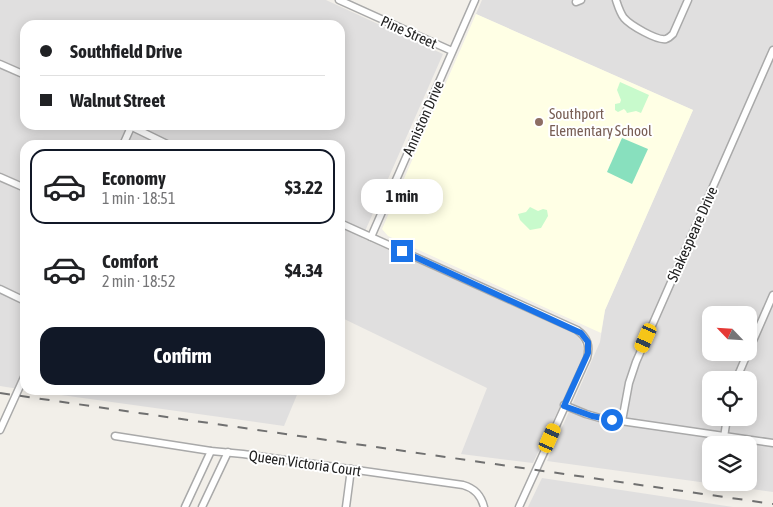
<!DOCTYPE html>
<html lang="en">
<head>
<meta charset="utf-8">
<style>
	:root { --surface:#fff; --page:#f6f6f6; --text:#202124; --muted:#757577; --line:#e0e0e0; --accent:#111827 }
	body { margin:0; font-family:"Asap Condensed",sans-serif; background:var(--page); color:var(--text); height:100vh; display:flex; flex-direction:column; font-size:19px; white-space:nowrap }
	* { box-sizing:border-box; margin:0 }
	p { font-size:16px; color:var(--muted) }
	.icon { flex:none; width:28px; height:28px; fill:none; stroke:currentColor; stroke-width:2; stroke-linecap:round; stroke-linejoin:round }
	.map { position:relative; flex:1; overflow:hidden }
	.details { position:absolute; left:20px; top:140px; width:325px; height:255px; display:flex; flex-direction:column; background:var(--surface); border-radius:15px; box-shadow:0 2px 12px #0003 }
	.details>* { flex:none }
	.banner { position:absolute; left:20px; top:20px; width:325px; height:110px; border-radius:15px; box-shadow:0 2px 12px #0003; display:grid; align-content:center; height:110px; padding:0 20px; background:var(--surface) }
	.needle { width:32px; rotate:295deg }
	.buttons { position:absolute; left:702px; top:306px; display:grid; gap:10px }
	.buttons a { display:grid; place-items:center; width:55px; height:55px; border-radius:10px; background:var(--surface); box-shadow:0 2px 12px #0003; font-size:25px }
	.end { position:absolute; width:22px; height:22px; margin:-11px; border:6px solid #1a73e8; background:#fff; box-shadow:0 0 0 2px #fff }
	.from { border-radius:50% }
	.bubble { position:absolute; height:35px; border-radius:15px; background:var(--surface); box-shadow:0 2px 12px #0003; font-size:16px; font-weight:700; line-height:35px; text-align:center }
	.car { position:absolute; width:15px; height:30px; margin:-15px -8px; border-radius:6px; box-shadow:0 0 4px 1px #0007; background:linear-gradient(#f5c518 24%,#345 0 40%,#f5c518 0 76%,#345 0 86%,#f5c518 0) }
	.banner b { display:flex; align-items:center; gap:18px; height:48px; font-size:19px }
	.banner b+b { border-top:1px solid var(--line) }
	.banner i { width:12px; height:12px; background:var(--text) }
	ul { padding:9px 0 0; list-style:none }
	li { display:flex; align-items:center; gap:15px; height:75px; margin:0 10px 8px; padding:0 10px; border:2px solid transparent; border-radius:15px }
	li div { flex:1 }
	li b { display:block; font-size:19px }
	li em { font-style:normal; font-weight:700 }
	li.selected { border-color:var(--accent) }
	li>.icon { width:45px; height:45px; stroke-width:1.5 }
	.primary-button { display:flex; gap:10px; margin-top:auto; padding:10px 20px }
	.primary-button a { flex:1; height:58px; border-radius:15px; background:var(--accent); color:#fff; font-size:20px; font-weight:700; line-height:58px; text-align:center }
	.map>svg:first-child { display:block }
</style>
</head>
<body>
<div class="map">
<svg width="773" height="507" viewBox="0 0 773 507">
	<rect width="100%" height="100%" fill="#f2efe9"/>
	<g fill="#e0dfdf" fill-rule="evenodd">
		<path d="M 0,0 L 326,0 L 443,54 L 362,238 L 574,333 L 581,341 L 585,354 L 533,463 L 461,454 L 487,388 L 340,317 L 340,145 L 25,145 L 25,390 L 0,386 ZM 25,25 L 340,25 L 340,125 L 25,125 Z"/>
		<path d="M 482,0 L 773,0 L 773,492 L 547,461 L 600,342 L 605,310 L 693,110 L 476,14 ZM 711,315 L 749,315 L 749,352 L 711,352 ZM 711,380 L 749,380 L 749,418 L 711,418 ZM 711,445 L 749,445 L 749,482 L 711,482 Z"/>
		<path d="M 25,390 L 299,390 L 284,426 Z"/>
		<path d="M 542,478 L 733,507 L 528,507 Z"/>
	</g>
	<path fill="#ffffe5" d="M 476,14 L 693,110 L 605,310 L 601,333 L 388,236 L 382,229 Z"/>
	<g fill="#c8facc">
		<path d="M 620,82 L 649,95 L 641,113 L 636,111 L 627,113 L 626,111 L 624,109 L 618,112 L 615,110 L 615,104 L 620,103 L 621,100 L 617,90 Z"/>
		<path d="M 530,207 L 538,211 L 543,209 L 547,210 L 548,216 L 541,228 L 530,230 L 520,220 L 518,214 L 526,212 Z"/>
	</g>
	<path fill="#88e0be" d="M 622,138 L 648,149 L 632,184 L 607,172 Z"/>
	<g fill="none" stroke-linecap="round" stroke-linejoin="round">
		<defs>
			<g id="minor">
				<path d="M 339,0 L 452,51"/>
				<path d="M 616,0 C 618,6 620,13 624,18 C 630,25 657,41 666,39 C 669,38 670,37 673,34 L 688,0"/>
				<path d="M 576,2 L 581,0"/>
				<path d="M 0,64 L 25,75"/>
				<path d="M 128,125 L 169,145"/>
				<path d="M 123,145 L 131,127"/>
				<path d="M 0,177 L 25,188"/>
				<path d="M 340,223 L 577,330 C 588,338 590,346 587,358 L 519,507"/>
				<path d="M 371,237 L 475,0"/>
				<path d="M 0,289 L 25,301"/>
				<path d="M 749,350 L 773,295"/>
				<path d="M 736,380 L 748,352"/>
				<path d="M 564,405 L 586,414 L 600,418 L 773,443"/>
				<path d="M 622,421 L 629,383 L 636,362 L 773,50"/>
				<path d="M 0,430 L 25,375"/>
				<path d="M 115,436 L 211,451 L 243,454 L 463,485 C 474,488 481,495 484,507"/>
				<path d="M 724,437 L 727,418"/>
				<path d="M 185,507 L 211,451"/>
				<path d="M 202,507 L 228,452"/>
				<path d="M 346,507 L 351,469"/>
			</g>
		</defs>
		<use href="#minor" stroke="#a9a9a9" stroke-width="9"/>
		<use href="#minor" stroke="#fff" stroke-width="6"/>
		<path stroke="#707070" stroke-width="2" stroke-dasharray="10 10" stroke-linecap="butt" d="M 0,393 L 773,504"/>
	</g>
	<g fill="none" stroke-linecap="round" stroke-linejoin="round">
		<path stroke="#1a73e8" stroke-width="6" d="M 402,251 L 581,333 L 588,342 L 588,353 L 564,406 L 592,416 L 612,420"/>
	</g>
	<circle fill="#8d6e63" stroke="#fff" stroke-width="2" cx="539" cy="122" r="5"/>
	<g text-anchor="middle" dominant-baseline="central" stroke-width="4" stroke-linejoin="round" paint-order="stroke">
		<g font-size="15" fill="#222" stroke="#fff">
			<text transform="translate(409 32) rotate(24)">Pine Street</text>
			<text transform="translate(423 118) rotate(-66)">Anniston Drive</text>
			<text transform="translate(692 234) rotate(-66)">Shakespeare Drive</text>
			<text transform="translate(305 463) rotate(8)">Queen Victoria Court</text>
		</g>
		<g font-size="15" fill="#785e54" stroke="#fff" text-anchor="start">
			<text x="549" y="113">Southport<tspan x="549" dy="17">Elementary School</tspan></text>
		</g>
	</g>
</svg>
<div class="buttons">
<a><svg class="needle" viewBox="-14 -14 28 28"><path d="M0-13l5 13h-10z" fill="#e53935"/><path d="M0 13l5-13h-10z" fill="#757577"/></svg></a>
<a><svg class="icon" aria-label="locate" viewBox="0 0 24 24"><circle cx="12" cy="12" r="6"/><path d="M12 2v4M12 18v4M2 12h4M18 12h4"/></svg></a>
<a><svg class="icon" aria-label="layers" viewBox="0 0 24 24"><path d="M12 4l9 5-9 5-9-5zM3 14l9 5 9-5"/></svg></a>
</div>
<i class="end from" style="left:612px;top:420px"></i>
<i class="end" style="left:402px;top:251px"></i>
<div class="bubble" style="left:361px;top:179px;width:82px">1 min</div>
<i class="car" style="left:646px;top:338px;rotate:204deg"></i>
<i class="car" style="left:550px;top:438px;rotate:24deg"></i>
<div class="banner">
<b><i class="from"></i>Southfield Drive</b>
<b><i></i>Walnut Street</b>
</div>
<section class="details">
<ul>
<li class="selected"><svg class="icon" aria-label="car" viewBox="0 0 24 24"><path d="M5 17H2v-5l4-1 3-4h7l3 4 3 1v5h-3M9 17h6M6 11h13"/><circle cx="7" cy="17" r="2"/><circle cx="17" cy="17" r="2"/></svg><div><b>Economy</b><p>1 min · 18:51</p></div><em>$3.22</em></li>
<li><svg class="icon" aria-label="car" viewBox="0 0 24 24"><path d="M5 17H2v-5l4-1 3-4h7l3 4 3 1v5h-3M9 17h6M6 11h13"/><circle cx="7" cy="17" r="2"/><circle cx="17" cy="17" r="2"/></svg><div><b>Comfort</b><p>2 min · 18:52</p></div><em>$4.34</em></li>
</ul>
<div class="primary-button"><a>Confirm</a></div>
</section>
</div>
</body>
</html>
